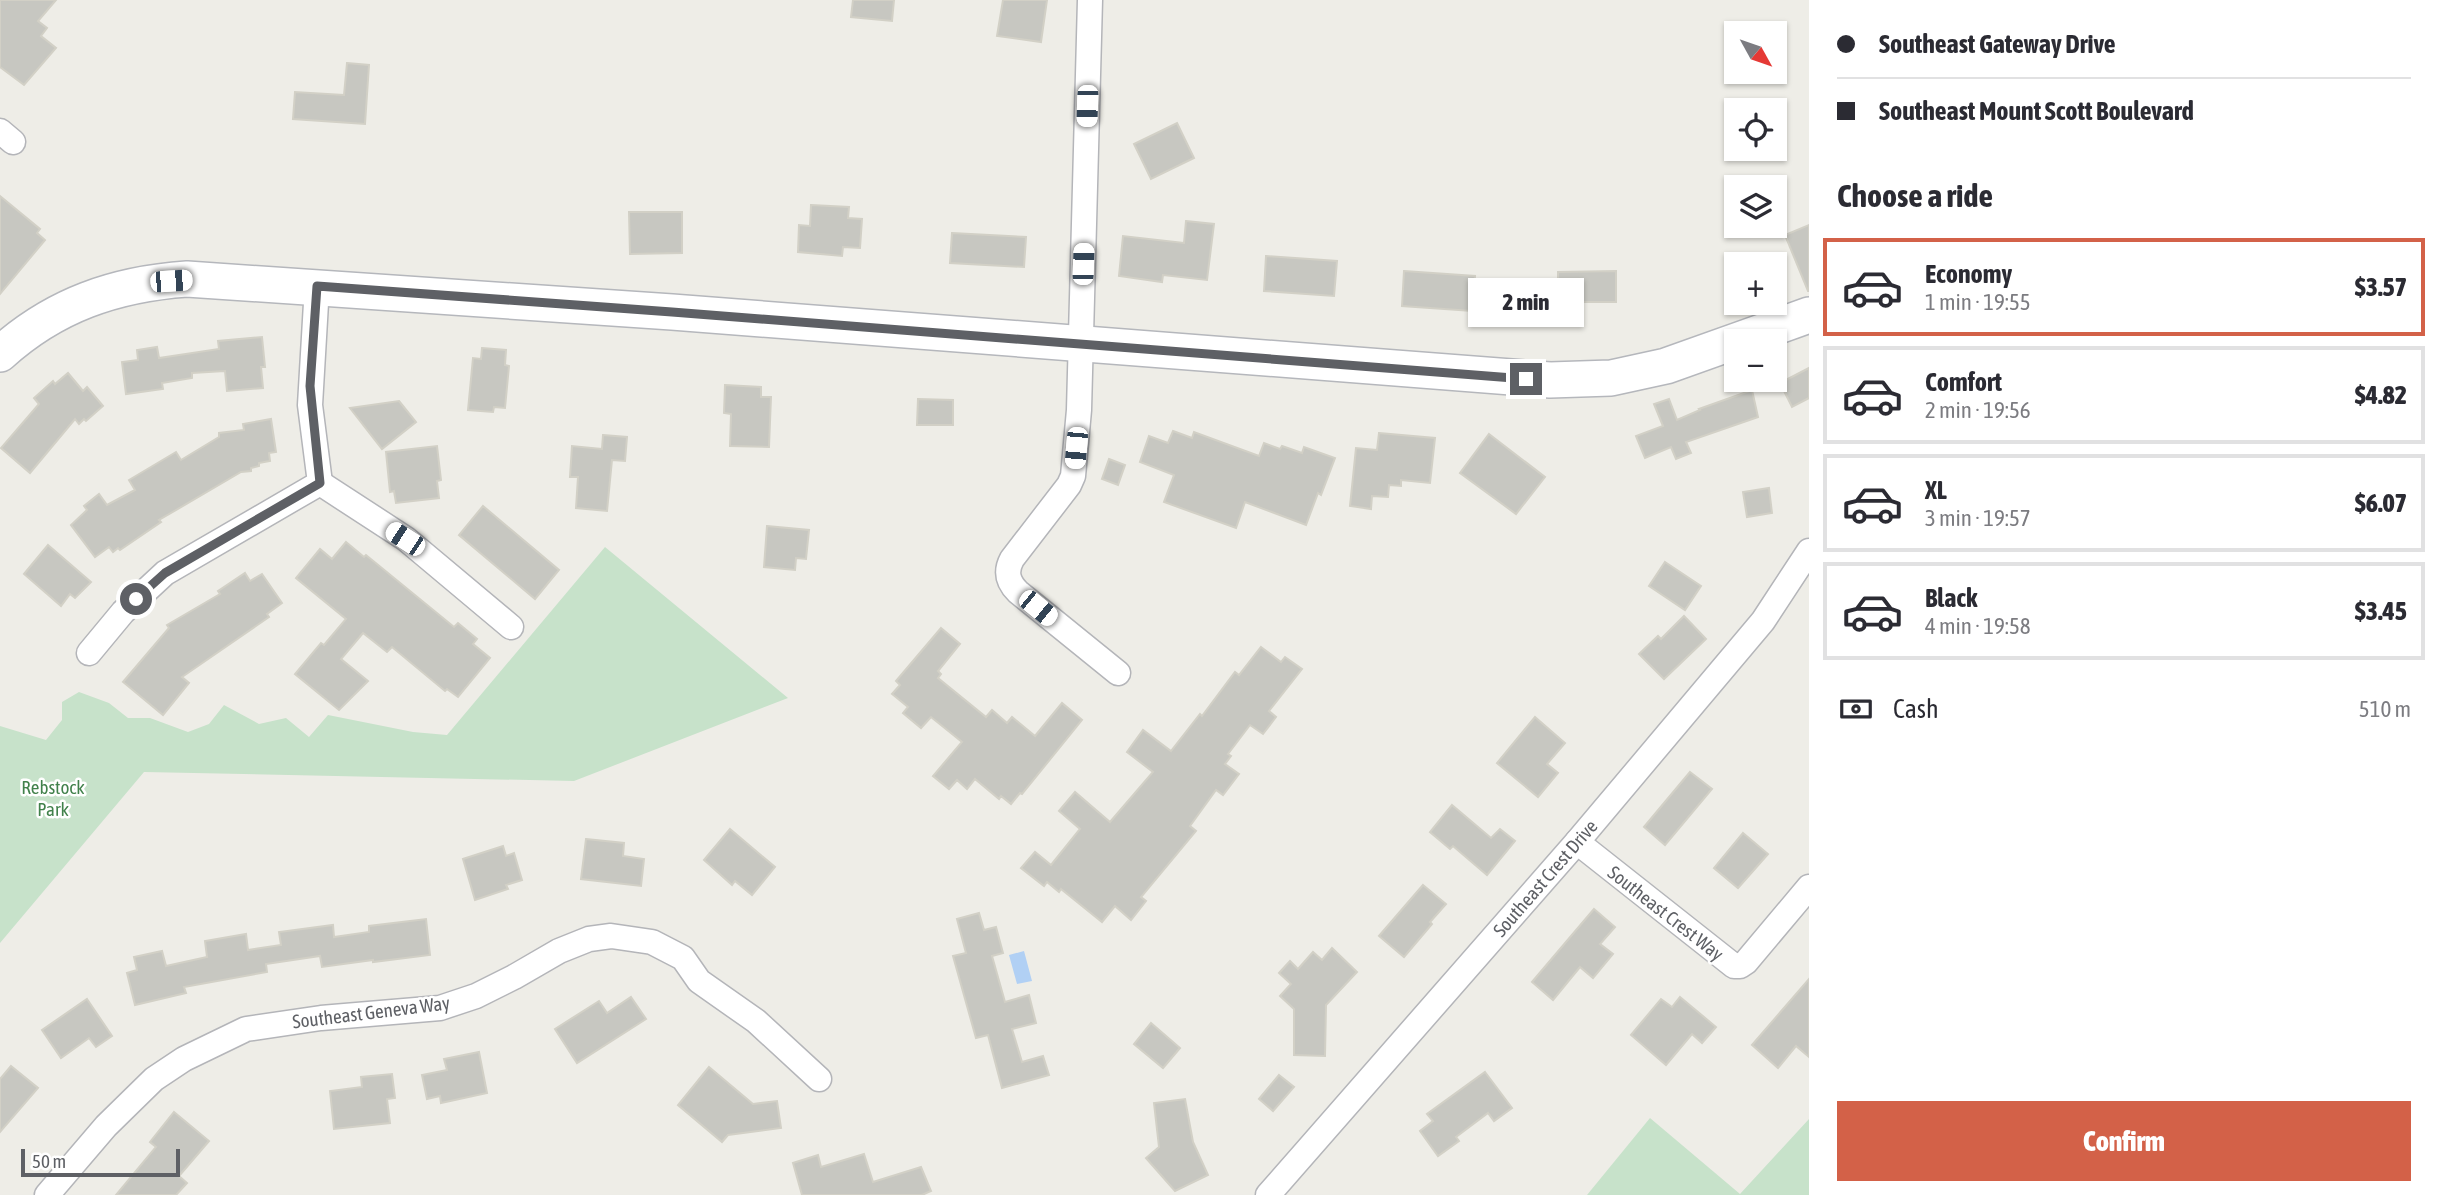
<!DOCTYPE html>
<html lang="en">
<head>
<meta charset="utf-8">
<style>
	:root { --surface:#fff; --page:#f7f7f7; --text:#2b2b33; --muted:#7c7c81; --line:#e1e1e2; --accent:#d36148 }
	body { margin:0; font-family:"Asap Condensed",sans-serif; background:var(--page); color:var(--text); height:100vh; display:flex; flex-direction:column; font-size:26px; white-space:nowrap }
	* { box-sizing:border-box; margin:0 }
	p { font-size:23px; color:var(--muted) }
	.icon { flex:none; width:38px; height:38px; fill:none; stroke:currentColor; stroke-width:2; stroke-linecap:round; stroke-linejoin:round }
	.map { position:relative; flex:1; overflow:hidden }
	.details { display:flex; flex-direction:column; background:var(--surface); width:630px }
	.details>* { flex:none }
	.guide { display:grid; align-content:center; height:154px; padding:0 28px; background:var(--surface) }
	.needle { width:46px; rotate:130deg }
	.tools { position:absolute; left:1724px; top:21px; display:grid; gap:14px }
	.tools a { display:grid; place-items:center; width:63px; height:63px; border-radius:0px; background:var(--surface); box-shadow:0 2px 5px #0004; font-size:35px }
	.scale { position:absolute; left:21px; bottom:18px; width:159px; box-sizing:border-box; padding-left:7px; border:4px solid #5e6065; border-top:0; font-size:19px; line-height:24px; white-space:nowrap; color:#5e6065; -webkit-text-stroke:5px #fff; paint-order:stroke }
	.end { position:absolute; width:32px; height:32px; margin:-16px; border:9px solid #5e6065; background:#fff; box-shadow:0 0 0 4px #fff }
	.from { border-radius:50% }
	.bubble { position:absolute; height:49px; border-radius:0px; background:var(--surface); box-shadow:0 2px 5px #0004; font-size:23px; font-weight:800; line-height:49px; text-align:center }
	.car { position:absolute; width:21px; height:42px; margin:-21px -10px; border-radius:9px; box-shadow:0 0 5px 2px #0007; background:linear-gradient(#fff 24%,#345 0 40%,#fff 0 76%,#345 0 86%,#fff 0) }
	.guide b { display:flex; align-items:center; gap:24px; height:66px; font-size:26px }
	.guide b+b { border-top:2px solid var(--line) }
	.guide i { width:18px; height:18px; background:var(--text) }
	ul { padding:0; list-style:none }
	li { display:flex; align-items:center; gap:21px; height:98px; margin:0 14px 10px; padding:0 14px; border:4px solid var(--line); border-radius:0px }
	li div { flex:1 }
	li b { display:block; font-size:26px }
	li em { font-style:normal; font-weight:800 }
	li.selected { border-color:var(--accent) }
	li>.icon { width:63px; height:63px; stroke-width:1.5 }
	h2 { padding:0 28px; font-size:32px; line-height:84px }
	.pay { display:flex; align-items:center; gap:18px; height:77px; padding:0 28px; font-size:26px }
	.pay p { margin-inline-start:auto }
	.button { display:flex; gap:14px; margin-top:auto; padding:14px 28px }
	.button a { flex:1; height:80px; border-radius:0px; background:var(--accent); color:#fff; font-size:28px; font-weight:800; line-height:80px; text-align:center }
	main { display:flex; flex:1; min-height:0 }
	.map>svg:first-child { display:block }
</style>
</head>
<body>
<main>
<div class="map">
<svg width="1809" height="1195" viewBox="0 0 1809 1195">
	<rect width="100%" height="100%" fill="#eeede7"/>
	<g fill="#c7e2ca">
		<path d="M 605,547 L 788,698 L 574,781 L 144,772 L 0,943 L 0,726 L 46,740 L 62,720 L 62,702 L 79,692 L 109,703 L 128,718 L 150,718 L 188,732 L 209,724 L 224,705 L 259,724 L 286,718 L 309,737 L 328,715 L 413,732 L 447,735 Z"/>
		<path d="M 1650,1118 L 1740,1194 L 1809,1119 L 1809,1195 L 1587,1195 Z"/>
	</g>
	<path fill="#b1d0f4" d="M 1024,951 L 1032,981 L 1017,984 L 1009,955 Z"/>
	<g fill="#c7c7c1" stroke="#d2d0c6" stroke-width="2">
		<path d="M 0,0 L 56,0 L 38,21 L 47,28 L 41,36 L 56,48 L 24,85 L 0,67 Z"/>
		<path d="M 853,0 L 894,0 L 892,21 L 851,17 Z"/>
		<path d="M 1003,0 L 1047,0 L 1041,42 L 997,36 Z"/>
		<path d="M 347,63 L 369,65 L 365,124 L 293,119 L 295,92 L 344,95 Z"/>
		<path d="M 1177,123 L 1194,158 L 1151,179 L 1134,144 Z"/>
		<path d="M 0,196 L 40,229 L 37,233 L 45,240 L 0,294 Z"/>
		<path d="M 811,205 L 849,207 L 848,218 L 862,219 L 860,248 L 843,247 L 842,256 L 798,252 L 799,225 L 810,226 Z"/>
		<path d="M 629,212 L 682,212 L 682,253 L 630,254 Z"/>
		<path d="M 1186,221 L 1214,224 L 1207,280 L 1163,275 L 1162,282 L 1119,276 L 1123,236 L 1184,243 Z"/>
		<path d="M 1809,225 L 1809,291 L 1808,291 L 1785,235 Z"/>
		<path d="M 952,233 L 1026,237 L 1024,267 L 950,263 Z"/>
		<path d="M 1266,256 L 1337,261 L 1334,296 L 1264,291 Z"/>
		<path d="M 1404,271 L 1475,276 L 1472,311 L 1402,306 Z"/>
		<path d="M 1616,271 L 1616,302 L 1558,302 L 1558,272 Z"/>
		<path d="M 262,337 L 265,367 L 261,367 L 263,388 L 227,391 L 225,371 L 192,373 L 192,378 L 162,383 L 163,389 L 126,394 L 122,362 L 138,360 L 137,350 L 157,347 L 159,358 L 219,349 L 218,341 Z"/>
		<path d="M 482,348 L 506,350 L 505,365 L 509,366 L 505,408 L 494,407 L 493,412 L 468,410 L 473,358 L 481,359 Z"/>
		<path d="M 1809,368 L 1809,398 L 1792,407 L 1780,383 Z"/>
		<path d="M 68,373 L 83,391 L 87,387 L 103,406 L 86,421 L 84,419 L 79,424 L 75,419 L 30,473 L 1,448 L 39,404 L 34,398 L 53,381 L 55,384 Z"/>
		<path d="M 725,385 L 761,387 L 761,397 L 771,397 L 769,447 L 730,446 L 731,414 L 724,413 Z"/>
		<path d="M 1752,390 L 1758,417 L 1686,442 L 1691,453 L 1676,459 L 1671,447 L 1645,458 L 1636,436 L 1663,426 L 1654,404 L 1669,399 L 1677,420 L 1700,410 L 1699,409 Z"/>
		<path d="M 918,399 L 953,400 L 953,425 L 917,425 Z"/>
		<path d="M 399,401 L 416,422 L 382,449 L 350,408 Z"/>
		<path d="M 271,419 L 276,452 L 269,453 L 270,461 L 259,463 L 259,466 L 251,468 L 251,471 L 241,472 L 159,520 L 161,522 L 120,550 L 118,548 L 113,552 L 109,547 L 95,557 L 71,525 L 87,510 L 84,506 L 99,494 L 107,505 L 135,490 L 129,480 L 176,452 L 181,460 L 219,437 L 219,433 L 244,430 L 243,424 Z"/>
		<path d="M 1173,431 L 1192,438 L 1194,432 L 1259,456 L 1264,443 L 1280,449 L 1282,446 L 1302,453 L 1304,447 L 1335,458 L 1321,495 L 1318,493 L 1306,525 L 1245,502 L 1236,528 L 1164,502 L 1174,475 L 1140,462 L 1149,436 L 1168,443 Z"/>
		<path d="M 1379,433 L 1435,438 L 1430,483 L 1401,480 L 1401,486 L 1389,485 L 1388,497 L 1372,496 L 1371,509 L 1350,506 L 1356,448 L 1377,450 Z"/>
		<path d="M 1489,434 L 1545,477 L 1516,514 L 1460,473 Z"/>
		<path d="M 603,435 L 627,437 L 625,461 L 612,460 L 607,511 L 576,508 L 578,477 L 570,477 L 572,446 L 602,449 Z"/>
		<path d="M 437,446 L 441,480 L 437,481 L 439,498 L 396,503 L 394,491 L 390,492 L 386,452 Z"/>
		<path d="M 1109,459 L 1125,465 L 1118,485 L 1102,479 Z"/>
		<path d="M 1769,488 L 1772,513 L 1747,517 L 1743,492 Z"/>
		<path d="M 483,506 L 559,570 L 535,599 L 459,535 Z"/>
		<path d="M 767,526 L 809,530 L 806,559 L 796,558 L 795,570 L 764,567 Z"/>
		<path d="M 346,542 L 364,557 L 366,555 L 454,627 L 458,623 L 477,639 L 473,644 L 490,658 L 458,697 L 447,689 L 445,691 L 392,647 L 387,652 L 363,633 L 341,659 L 368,681 L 339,710 L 295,674 L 321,643 L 324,645 L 346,619 L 296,578 L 320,549 L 332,559 Z"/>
		<path d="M 48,545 L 91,582 L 75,598 L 70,594 L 61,606 L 24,574 Z"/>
		<path d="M 1665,562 L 1701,586 L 1685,610 L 1649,586 Z"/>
		<path d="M 245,573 L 250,581 L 262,574 L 282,603 L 267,614 L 269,617 L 182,677 L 189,683 L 163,715 L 123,682 L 169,628 L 167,625 L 220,594 L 218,591 Z"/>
		<path d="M 1684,616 L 1706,639 L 1664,679 L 1639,654 L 1658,636 L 1661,639 Z"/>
		<path d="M 941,628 L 960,644 L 938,671 L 941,674 L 938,678 L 986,717 L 992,710 L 1007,723 L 1012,717 L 1035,736 L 1062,703 L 1082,720 L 1022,794 L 1020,793 L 1011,804 L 1001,796 L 999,799 L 975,779 L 967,789 L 957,780 L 949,789 L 933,776 L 962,742 L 931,717 L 921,728 L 903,713 L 908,707 L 892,694 L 900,685 L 896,681 Z"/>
		<path d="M 1261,647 L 1281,662 L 1285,657 L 1302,669 L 1269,711 L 1276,717 L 1263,734 L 1250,725 L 1228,754 L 1231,756 L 1225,764 L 1239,774 L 1223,795 L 1216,790 L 1190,826 L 1196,831 L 1141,897 L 1146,901 L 1131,920 L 1115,906 L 1102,922 L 1061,889 L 1059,892 L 1047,882 L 1044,886 L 1021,868 L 1035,852 L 1051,865 L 1080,829 L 1059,811 L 1075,792 L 1110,822 L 1153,772 L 1127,752 L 1143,730 L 1171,751 L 1200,714 L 1202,716 L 1235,672 L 1239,675 Z"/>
		<path d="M 1535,717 L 1565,743 L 1547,764 L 1558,773 L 1538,797 L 1497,763 Z"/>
		<path d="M 1690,772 L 1712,789 L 1665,845 L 1644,827 Z"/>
		<path d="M 1452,805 L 1491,838 L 1500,829 L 1515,841 L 1487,875 L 1453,846 L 1450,849 L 1430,832 Z"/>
		<path d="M 730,829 L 775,867 L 752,895 L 735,881 L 732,885 L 704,860 Z"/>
		<path d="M 1743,833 L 1768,854 L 1738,888 L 1714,868 Z"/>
		<path d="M 586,839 L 624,843 L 623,856 L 644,859 L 641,886 L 581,879 Z"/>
		<path d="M 503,846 L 506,856 L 514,853 L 522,880 L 506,885 L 508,889 L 475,900 L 463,859 Z"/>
		<path d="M 1423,885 L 1446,904 L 1430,922 L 1432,924 L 1404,957 L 1379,936 Z"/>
		<path d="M 1594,909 L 1615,927 L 1600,944 L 1613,954 L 1593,978 L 1580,967 L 1553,1000 L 1532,982 Z"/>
		<path d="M 979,913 L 984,930 L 996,927 L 1003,953 L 992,956 L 1005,1002 L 1029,995 L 1036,1023 L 1012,1029 L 1022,1062 L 1043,1056 L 1049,1075 L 1002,1088 L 988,1035 L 976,1038 L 953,956 L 966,953 L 957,919 Z"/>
		<path d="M 426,919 L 430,955 L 373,962 L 373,960 L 322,967 L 320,956 L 266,964 L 267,972 L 184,987 L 186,993 L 135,1005 L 127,973 L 137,970 L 134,957 L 162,951 L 166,966 L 207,957 L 205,941 L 246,934 L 248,950 L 281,945 L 279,932 L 333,925 L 334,937 L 369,932 L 369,926 Z"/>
		<path d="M 1332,948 L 1357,972 L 1326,1005 L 1325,1056 L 1294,1055 L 1294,1009 L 1280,996 L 1291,984 L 1279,973 L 1290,961 L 1298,969 L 1313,952 L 1322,960 Z"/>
		<path d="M 1809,979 L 1809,1057 L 1796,1046 L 1778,1068 L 1752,1045 Z"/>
		<path d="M 631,997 L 646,1019 L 577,1063 L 555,1029 L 599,1001 L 607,1013 Z"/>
		<path d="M 1680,997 L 1716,1027 L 1702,1043 L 1692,1034 L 1666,1065 L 1631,1035 L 1661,999 L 1672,1007 Z"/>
		<path d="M 87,999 L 112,1036 L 96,1047 L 89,1038 L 61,1058 L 42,1030 Z"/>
		<path d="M 1151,1023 L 1180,1048 L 1163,1068 L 1134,1044 Z"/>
		<path d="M 479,1052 L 487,1093 L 441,1103 L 440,1096 L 427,1099 L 422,1075 L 447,1070 L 444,1059 Z"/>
		<path d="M 11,1066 L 38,1088 L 0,1132 L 0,1079 Z"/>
		<path d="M 709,1067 L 753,1104 L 777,1101 L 781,1128 L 728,1135 L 722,1142 L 678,1105 Z"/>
		<path d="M 1485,1072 L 1512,1108 L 1494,1121 L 1488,1113 L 1456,1137 L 1459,1141 L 1438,1156 L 1420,1131 L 1433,1121 L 1427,1114 Z"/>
		<path d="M 392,1074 L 395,1098 L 387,1099 L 390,1123 L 334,1129 L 330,1091 L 362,1087 L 361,1077 Z"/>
		<path d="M 1279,1075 L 1294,1087 L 1273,1111 L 1259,1099 Z"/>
		<path d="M 1185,1099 L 1193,1142 L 1208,1175 L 1175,1191 L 1146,1158 L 1159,1147 L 1154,1103 Z"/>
		<path d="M 174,1112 L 209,1141 L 179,1176 L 187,1183 L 176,1195 L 116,1195 L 156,1147 L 150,1142 Z"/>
		<path d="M 864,1154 L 873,1182 L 921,1167 L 931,1191 L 922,1195 L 802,1195 L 793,1163 L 818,1155 L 821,1167 Z"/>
	</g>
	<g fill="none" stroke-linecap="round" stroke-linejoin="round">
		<defs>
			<g id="minor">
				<path d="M 1090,0 L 1079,410 L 1073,476 L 1069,485 L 1012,559 C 1005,572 1008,582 1018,592 L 1118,673"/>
				<path d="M 0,131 L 13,142"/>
				<path d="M 320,483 L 406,539 L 511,627"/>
				<path d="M 89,653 L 123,612 L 165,573 L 320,483 L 310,405 L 317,286"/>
				<path d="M 1577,842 L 1734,966 L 1740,966 L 1746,962 L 1809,887"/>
				<path d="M 47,1195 L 106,1126 L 154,1079 L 184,1059 L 246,1029 L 321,1018 L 440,1008 L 476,996 L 514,977 L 559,951 L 589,939 L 611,936 L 652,942 L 683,958 L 699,981 L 756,1021 L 819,1079"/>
				<path d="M 1268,1195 L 1577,842 L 1763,621 L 1809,551"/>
			</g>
			<path id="secondary" d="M 0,354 C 54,305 115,284 187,279 L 672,312 L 1550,380 L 1611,378 L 1666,366 L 1809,315"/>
		</defs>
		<use href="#minor" stroke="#b4b5b9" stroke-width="27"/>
		<use href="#secondary" stroke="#b5b7bc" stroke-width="38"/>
		<use href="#minor" stroke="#fff" stroke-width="24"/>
		<use href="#secondary" stroke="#fff" stroke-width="35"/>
	</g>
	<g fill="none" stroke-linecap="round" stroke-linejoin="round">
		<path stroke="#5e6065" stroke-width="9" d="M 136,599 L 165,573 L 320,483 L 310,386 L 317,286 L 672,312 L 1526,379"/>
	</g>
	<g text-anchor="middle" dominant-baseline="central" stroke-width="5" stroke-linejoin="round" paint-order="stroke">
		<g font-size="19" fill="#41814b" stroke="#fff">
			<text x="53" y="787">Rebstock<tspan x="53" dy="22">Park</tspan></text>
		</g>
		<g font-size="19" fill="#5e6065" stroke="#fff">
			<text transform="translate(1545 878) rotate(-49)">Southeast Crest Drive</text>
			<text transform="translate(1666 913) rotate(38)">Southeast Crest Way</text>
			<text transform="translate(371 1012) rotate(-7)">Southeast Geneva Way</text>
		</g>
	</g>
</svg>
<div class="tools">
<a><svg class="needle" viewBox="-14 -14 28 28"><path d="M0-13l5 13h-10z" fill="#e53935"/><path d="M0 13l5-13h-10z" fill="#7c7c81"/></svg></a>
<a><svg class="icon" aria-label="locate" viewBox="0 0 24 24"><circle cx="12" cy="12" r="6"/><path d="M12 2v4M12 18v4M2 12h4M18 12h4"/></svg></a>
<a><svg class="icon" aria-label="layers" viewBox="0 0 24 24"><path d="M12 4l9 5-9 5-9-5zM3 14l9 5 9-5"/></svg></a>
<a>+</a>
<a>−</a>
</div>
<div class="scale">50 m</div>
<i class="end from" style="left:136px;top:599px"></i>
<i class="end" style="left:1526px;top:379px"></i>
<div class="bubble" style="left:1468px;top:278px;width:116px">2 min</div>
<i class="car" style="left:1087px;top:106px;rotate:182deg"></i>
<i class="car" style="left:1083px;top:264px;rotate:2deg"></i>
<i class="car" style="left:171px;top:281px;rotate:86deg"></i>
<i class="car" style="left:1076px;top:448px;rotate:185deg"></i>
<i class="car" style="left:405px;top:539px;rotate:303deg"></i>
<i class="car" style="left:1038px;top:608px;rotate:129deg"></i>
</div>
<section class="details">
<div class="guide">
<b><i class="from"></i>Southeast Gateway Drive</b>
<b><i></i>Southeast Mount Scott Boulevard</b>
</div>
<h2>Choose a ride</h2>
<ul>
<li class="selected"><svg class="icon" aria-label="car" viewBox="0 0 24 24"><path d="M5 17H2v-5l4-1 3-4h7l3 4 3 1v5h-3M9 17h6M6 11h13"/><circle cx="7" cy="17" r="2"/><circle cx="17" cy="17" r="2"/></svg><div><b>Economy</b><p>1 min · 19:55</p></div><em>$3.57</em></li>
<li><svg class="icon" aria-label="car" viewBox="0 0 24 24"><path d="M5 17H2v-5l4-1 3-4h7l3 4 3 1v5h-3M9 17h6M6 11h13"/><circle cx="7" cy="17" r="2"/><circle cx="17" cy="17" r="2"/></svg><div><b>Comfort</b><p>2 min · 19:56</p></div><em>$4.82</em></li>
<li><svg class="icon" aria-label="car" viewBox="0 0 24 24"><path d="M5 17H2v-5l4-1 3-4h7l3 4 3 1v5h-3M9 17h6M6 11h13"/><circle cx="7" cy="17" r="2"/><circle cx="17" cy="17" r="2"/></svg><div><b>XL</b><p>3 min · 19:57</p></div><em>$6.07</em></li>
<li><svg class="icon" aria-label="car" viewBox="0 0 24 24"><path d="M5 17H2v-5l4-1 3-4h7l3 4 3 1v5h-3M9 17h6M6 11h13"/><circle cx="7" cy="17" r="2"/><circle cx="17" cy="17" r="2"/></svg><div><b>Black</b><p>4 min · 19:58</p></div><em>$3.45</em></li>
</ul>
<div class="pay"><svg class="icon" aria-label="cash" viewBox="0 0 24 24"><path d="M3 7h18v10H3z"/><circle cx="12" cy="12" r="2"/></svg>Cash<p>510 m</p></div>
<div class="button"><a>Confirm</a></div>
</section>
</main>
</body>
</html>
